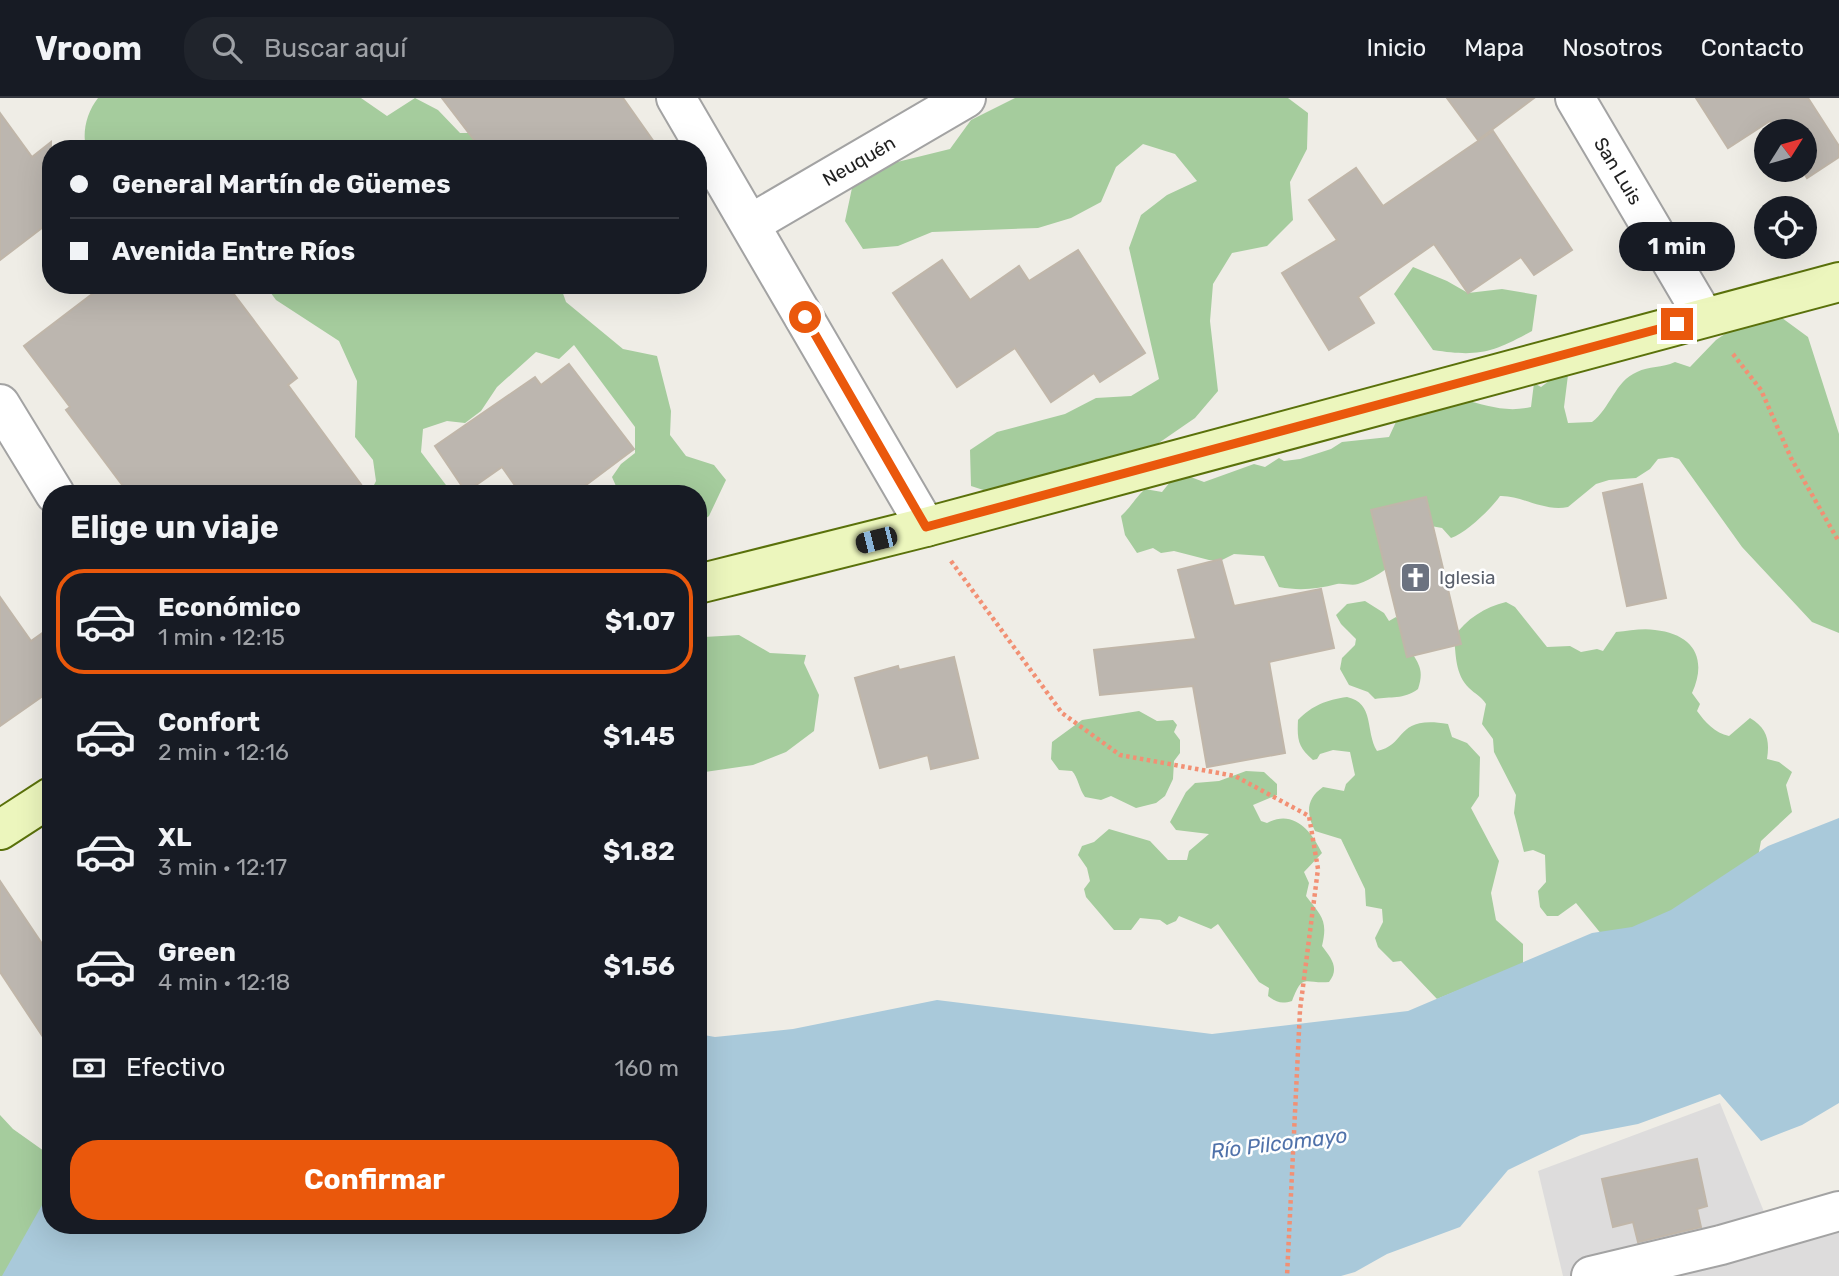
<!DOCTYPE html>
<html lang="es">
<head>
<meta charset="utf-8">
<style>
	:root { --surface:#171b24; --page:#20242c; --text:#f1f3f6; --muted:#9ea1a6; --line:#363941; --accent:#ea580c }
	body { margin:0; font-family:Rubik,sans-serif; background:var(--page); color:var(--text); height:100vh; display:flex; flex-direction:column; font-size:26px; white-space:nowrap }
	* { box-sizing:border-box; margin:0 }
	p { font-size:23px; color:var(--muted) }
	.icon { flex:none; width:38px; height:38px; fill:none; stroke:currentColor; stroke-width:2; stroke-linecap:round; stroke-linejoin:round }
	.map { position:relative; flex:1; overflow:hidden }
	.panel { position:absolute; left:42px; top:387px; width:665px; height:749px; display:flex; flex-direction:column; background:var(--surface); border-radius:28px; box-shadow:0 7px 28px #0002 }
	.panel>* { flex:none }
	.banner { position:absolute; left:42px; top:42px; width:665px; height:154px; border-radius:28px; box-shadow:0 7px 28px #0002; display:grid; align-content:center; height:154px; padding:0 28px; background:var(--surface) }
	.needle { width:46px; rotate:53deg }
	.controls { position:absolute; left:1754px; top:21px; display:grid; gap:14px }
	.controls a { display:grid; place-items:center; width:63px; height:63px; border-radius:50%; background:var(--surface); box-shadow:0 7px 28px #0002; font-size:35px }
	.end { position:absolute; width:32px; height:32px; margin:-16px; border:9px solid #ea580c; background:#fff; box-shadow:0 0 0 4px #fff }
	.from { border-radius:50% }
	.bubble { position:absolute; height:49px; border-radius:24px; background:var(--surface); box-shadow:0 7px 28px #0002; font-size:23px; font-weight:700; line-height:49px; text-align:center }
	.car { position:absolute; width:21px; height:42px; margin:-21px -10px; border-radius:9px; box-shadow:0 0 5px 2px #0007; background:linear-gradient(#222 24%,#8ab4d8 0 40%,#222 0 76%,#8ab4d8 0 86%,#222 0) }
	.banner b { display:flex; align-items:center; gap:24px; height:66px; font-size:26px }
	.banner b+b { border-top:2px solid var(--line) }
	.banner i { width:18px; height:18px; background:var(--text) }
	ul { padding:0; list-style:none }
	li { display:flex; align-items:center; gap:21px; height:105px; margin:0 14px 10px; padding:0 14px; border:4px solid transparent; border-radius:28px }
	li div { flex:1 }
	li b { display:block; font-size:26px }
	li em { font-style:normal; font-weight:700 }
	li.on { border-color:var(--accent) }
	li>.icon { width:63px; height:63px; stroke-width:1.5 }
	h2 { padding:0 28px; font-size:32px; line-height:84px }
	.pay { display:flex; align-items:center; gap:18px; height:77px; padding:0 28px; font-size:26px }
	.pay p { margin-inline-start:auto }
	.primary-button { display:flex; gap:14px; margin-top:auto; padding:14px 28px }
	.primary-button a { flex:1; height:80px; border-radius:28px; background:var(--accent); color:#fff; font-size:28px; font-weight:700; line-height:80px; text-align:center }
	header { display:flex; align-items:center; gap:42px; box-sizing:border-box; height:98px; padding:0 35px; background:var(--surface); border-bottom:2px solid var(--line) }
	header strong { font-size:33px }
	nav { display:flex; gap:38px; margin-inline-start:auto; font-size:24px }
	.search { width:490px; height:63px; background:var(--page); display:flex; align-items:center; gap:18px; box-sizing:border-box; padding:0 24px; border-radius:28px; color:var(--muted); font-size:26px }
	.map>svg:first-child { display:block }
</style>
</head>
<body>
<header>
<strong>Vroom</strong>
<div class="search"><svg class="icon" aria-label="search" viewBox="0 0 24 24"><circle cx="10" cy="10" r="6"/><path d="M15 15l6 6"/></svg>Buscar aquí</div>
<nav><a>Inicio</a><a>Mapa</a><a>Nosotros</a><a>Contacto</a></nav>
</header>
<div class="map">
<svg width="1839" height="1178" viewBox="0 0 1839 1178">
	<rect width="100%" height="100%" fill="#efede6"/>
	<path fill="#dddcdc" d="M 1720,1005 L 1775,1141 L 1839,1127 L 1839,1178 L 1563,1178 L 1538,1073 Z"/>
	<g fill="#a5cc9d">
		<path d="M 98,0 L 361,0 L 387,18 L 415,0 L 438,12 L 460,35 L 468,35 L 518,51 L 86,51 C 82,33 87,14 98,0 Z"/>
		<path d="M 1015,0 L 1288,0 L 1308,15 L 1307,51 L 1290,84 L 1293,122 L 1267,148 L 1232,155 L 1213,186 L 1210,223 L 1218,293 L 1195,320 L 1137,360 L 1068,369 L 1037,388 L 1005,399 L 971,388 L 970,352 L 997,334 L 1065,316 L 1096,300 L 1131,298 L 1159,281 L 1129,150 L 1141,117 L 1167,97 L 1197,83 L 1175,56 L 1143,46 L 1116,69 L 1101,104 L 1071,120 L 1038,130 L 932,134 L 898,148 L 863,151 L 845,123 L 852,90 L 881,68 L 950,51 L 971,22 Z"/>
		<path d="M 1413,169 L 1447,183 L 1468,195 L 1502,191 L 1537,197 L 1532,233 C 1492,255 1478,259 1433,252 L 1394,196 Z"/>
		<path d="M 265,187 L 560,187 L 566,204 L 623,251 L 657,258 L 671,313 L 670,337 L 686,358 L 714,367 L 726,382 L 709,418 L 698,426 L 698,396 L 619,395 L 612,379 L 621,366 L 635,355 L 635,329 L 574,247 L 559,261 L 536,254 L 497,289 L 481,313 L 465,325 L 447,323 L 423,331 L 421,354 L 452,395 L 370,395 L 376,383 L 373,362 L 355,339 L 357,283 L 339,243 L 276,202 Z"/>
		<path d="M 1778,217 L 1808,239 L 1839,336 L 1839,535 L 1812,524 L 1742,449 L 1679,361 L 1672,359 L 1658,361 L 1650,371 L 1636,380 L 1609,382 L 1596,386 L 1568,409 C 1543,414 1521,397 1500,398 C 1491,411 1466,435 1451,440 L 1442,430 L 1431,428 C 1410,450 1388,476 1358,486 C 1352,488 1343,485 1337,486 C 1317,491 1300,493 1279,489 L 1264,458 L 1234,456 L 1222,462 L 1209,462 L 1174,453 L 1161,455 L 1153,450 L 1137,455 L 1125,437 L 1121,418 C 1131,409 1135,400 1145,391 L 1162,394 L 1170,384 L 1188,378 L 1204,384 L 1254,366 L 1265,369 L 1279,360 L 1284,363 L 1300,361 L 1331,351 L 1342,344 L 1389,339 L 1406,302 C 1423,301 1445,297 1461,301 C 1486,307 1505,315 1531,309 L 1534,285 L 1541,289 L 1553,280 L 1568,277 L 1564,309 L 1568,325 L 1592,324 C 1610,311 1615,283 1637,274 C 1649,268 1662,270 1675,264 L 1690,269 L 1716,242 L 1744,223 Z"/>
		<path d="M 1365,503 L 1384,515 L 1389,523 L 1396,519 L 1405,528 C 1406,533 1406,541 1408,546 C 1415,564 1426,568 1418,591 C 1403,602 1391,598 1375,601 L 1368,594 L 1349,587 L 1340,571 L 1342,560 L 1355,547 L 1356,541 L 1341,526 L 1336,517 L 1347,506 Z"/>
		<path d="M 1506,504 L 1515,509 L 1547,549 L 1570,548 L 1581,554 L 1597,551 L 1603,553 L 1616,534 C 1629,533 1642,530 1655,532 C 1693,536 1708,560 1692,595 L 1700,606 L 1697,613 C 1705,624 1715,635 1729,638 L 1750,620 C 1767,630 1770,642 1767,661 L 1779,664 L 1792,674 L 1786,687 L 1792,714 L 1761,743 L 1755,775 L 1611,848 L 1576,805 L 1558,818 L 1547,818 L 1540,809 L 1538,793 L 1546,784 L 1545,757 L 1533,752 L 1524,754 L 1514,715 L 1516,697 L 1494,654 L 1493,641 L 1482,626 L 1486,606 C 1481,598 1475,596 1469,590 C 1455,576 1456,557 1454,539 C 1466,521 1485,509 1506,504 Z"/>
		<path d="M 739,537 L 770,555 L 806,557 L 804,565 L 819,597 L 814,633 L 786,654 L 753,667 L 698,675 L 698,543 L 704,539 Z"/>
		<path d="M 1347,599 C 1375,605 1365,633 1377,653 C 1408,647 1394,617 1448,626 L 1452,639 L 1467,645 L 1480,659 L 1479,698 L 1471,710 L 1499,763 L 1491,795 L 1496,822 L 1523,846 L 1523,866 L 1437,901 L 1401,863 L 1393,864 L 1378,849 L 1375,840 L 1383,824 L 1382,811 L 1366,808 L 1365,791 L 1341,741 L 1315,733 C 1306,715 1306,701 1323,689 L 1344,693 L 1346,686 L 1355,677 L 1350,654 L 1333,652 L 1320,656 L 1317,661 L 1313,662 C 1298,649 1297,642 1298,622 C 1313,607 1326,602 1347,599 Z"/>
		<path d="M 1139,613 L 1157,623 L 1173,622 L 1177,627 L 1174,634 L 1180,642 L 1180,655 L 1174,663 L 1173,681 L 1165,698 L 1156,705 L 1136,710 L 1111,698 L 1101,702 L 1085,699 C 1079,691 1078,679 1072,673 L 1059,672 L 1051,661 L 1052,644 L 1082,622 Z"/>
		<path d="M 1246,673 L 1264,674 L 1277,686 L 1277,697 L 1253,707 L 1261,723 L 1267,725 C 1293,711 1311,732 1322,755 L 1304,774 L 1309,785 L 1306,798 C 1322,819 1328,822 1322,848 C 1331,860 1340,870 1329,884 C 1304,886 1303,874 1292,903 C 1282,906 1277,905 1268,898 L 1269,890 L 1259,884 L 1218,826 L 1211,831 L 1179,818 L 1176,823 L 1167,827 L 1160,822 L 1140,820 L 1131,832 L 1114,832 L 1086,799 L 1084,791 L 1090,783 L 1087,770 L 1078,757 L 1082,748 L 1094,744 L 1109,731 L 1150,743 L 1168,762 L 1187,762 L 1189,753 L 1209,736 L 1176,732 L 1170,724 L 1186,694 L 1195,685 L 1219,683 Z"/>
		<path d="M 0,1017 L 13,1031 L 51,1058 L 51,1127 L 27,1178 L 0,1178 Z"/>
	</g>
	<path fill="#a9c9da" d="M 1839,720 L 1839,1005 L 1802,1027 L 1761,1043 L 1720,996 L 1638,1026 L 1581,1037 L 1508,1072 L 1460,1129 L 1387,1156 L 1355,1174 L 1341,1178 L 2,1178 L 51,1091 L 51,1127 L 698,1127 L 698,936 L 715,939 L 793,931 L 937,902 L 1212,936 L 1408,913 L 1592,835 L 1632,829 L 1671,812 L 1768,748 Z"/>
	<g fill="#bcb6af" stroke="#c0b6a9" stroke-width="2">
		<path d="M 442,0 L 623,0 L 659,51 L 481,51 Z"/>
		<path d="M 1447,0 L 1534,0 L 1478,42 Z"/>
		<path d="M 1696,0 L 1808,0 L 1839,48 L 1839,59 L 1807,80 L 1802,72 L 1804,72 L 1804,33 L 1777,33 L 1770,23 L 1728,50 Z"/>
		<path d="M 0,15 L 32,59 L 51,44 L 51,123 L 0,162 Z"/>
		<path d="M 1493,33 L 1572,152 L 1534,177 L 1521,159 L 1468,195 L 1434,146 L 1358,199 L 1374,225 L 1329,252 L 1282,175 L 1337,142 L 1309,102 L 1356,70 L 1383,108 Z"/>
		<path d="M 1078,152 L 1145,255 L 1100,284 L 1094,275 L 1051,304 L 1015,250 L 957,289 L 893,195 L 942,162 L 970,202 L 1019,168 L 1029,183 Z"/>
		<path d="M 104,187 L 227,187 L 297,280 L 288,287 L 368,396 L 129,396 L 66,312 L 70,309 L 24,248 Z"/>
		<path d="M 569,266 L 634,351 L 574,396 L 521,396 L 502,369 L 466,394 L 435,348 L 535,279 L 541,287 Z"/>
		<path d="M 1642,386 L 1666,500 L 1627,508 L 1603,395 Z"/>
		<path d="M 1426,399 L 1461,546 L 1407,559 L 1371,412 Z"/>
		<path d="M 1221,461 L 1234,508 L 1321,491 L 1334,550 L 1269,564 L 1285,655 L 1207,669 L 1193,588 L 1100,597 L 1094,552 L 1196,541 L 1178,472 Z"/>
		<path d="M 0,499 L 31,543 L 51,529 L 50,593 L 0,628 Z"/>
		<path d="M 954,559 L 978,660 L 931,671 L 928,657 L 880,670 L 855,580 L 898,568 L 899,572 Z"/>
		<path d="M 0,783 L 51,859 L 51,951 L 0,874 Z"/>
		<path d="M 1697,1061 L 1707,1108 L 1697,1111 L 1701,1129 L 1638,1144 L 1633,1124 L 1613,1129 L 1602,1081 Z"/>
	</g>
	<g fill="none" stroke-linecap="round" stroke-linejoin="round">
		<defs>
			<g id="street">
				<path d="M 676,0 L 926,429"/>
				<path d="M 1575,0 L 1704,219"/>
				<path d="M 752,125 L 966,0"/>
				<path d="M 0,306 L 55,396"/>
				<path d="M 1591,1178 L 1721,1147 L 1839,1113"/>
			</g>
			<g id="secondary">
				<path d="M 698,486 L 926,429 L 1839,184"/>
				<path d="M 0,732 L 51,699"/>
			</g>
		</defs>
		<use href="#street" stroke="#a3a3a3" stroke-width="42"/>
		<use href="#secondary" stroke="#5a710b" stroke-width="42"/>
		<g stroke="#f29074" stroke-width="4.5" stroke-dasharray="3.5 3.5" stroke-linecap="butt">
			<path d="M 1733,256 L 1761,292 L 1791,360 L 1839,444"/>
			<path d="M 951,463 L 1062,615 L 1120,657 L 1235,678 L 1309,718 L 1318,771 L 1300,912 L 1287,1178"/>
		</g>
		<use href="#street" stroke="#fff" stroke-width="38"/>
		<use href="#secondary" stroke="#ecf6bd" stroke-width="38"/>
	</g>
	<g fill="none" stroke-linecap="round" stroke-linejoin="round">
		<path stroke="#ea580c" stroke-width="9" d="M 805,219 L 926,429 L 1677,226"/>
	</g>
	<defs>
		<symbol id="church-square" viewBox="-11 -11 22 22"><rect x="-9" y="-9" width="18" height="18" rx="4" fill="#6b7280" stroke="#fff"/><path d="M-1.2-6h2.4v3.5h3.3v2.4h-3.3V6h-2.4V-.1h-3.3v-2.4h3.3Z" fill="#fff"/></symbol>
	</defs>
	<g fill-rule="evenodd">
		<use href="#church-square" x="1398" y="462" width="35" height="35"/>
	</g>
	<g text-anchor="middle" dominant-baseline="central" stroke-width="5" stroke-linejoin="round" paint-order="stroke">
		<g font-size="19" fill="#1f1f1f" stroke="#fff">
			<text transform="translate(859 63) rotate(-30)">Neuquén</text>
			<text transform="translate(1618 73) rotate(59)">San Luis</text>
		</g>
		<g font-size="19" fill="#5b616d" stroke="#fff" text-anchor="start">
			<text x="1439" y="479">Iglesia</text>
		</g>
		<g font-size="21" font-style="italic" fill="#5072aa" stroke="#fff">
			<text transform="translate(1279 1045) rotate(-7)">Río Pilcomayo</text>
		</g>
	</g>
</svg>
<div class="controls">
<a><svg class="needle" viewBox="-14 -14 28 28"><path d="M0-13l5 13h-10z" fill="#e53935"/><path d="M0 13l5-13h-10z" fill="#9ea1a6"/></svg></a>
<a><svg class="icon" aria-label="locate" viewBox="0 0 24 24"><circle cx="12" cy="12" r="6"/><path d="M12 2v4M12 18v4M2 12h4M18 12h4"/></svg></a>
</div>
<i class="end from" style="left:805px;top:219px"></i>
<i class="end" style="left:1677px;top:226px"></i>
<div class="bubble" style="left:1619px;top:124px;width:116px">1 min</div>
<i class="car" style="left:876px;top:442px;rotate:256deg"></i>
<div class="banner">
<b><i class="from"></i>General Martín de Güemes</b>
<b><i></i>Avenida Entre Ríos</b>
</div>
<section class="panel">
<h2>Elige un viaje</h2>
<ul>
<li class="on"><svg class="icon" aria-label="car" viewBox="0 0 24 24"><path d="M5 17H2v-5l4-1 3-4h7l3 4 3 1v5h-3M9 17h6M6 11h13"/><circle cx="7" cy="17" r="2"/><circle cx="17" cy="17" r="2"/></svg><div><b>Económico</b><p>1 min · 12:15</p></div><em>$1.07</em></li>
<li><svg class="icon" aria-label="car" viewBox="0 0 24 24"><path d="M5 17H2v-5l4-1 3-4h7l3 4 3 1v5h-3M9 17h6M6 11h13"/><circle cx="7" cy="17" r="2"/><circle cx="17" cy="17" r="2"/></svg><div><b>Confort</b><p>2 min · 12:16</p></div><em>$1.45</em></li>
<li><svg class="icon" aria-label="car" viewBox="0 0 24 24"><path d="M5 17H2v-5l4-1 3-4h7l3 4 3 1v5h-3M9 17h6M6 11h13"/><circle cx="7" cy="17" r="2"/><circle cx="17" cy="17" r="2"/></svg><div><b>XL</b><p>3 min · 12:17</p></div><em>$1.82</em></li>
<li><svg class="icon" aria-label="car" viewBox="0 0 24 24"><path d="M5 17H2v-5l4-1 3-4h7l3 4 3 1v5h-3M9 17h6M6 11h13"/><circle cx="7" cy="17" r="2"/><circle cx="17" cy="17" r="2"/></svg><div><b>Green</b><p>4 min · 12:18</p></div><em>$1.56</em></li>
</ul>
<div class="pay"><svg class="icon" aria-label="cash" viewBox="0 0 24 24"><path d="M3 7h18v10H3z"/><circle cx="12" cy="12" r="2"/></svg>Efectivo<p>160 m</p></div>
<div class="primary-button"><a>Confirmar</a></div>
</section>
</div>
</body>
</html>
